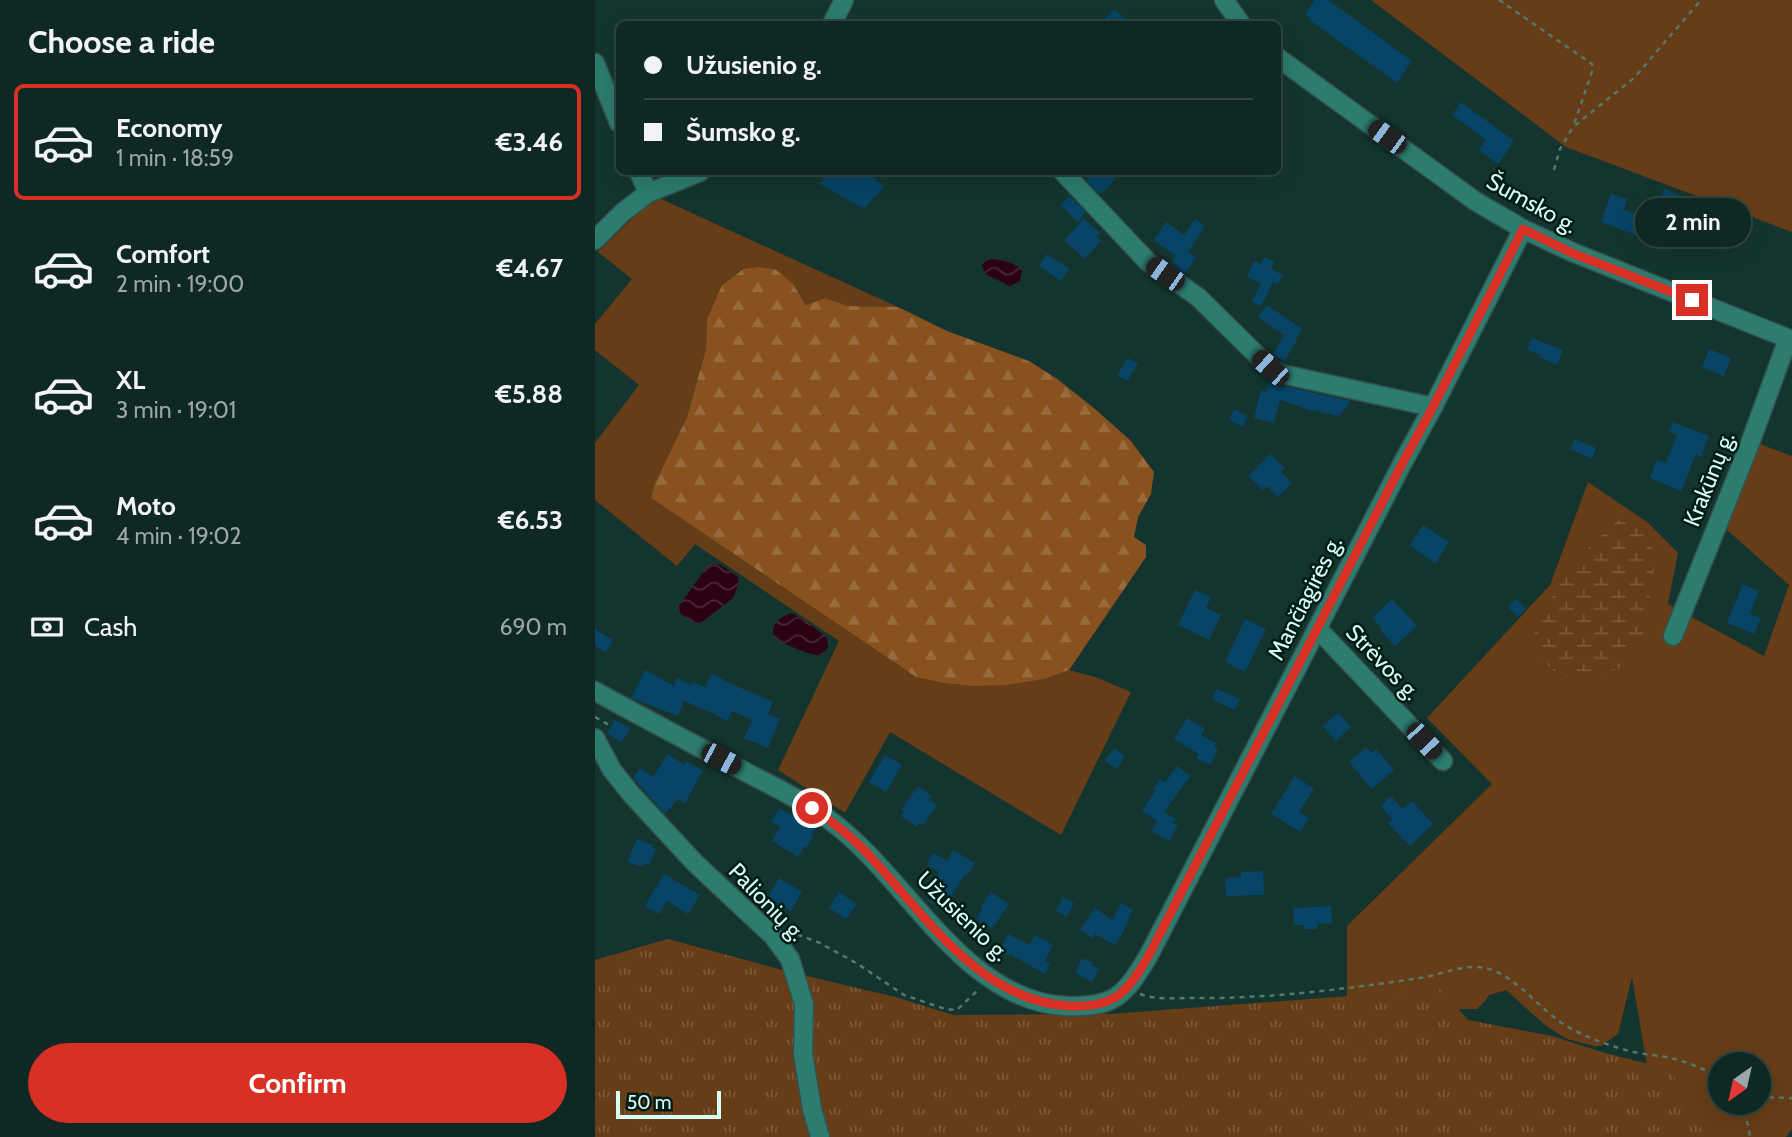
<!DOCTYPE html>
<html lang="en">
<head>
<meta charset="utf-8">
<style>
	:root { --surface:#0f2823; --page:#1d3430; --text:#f1f3f6; --muted:#9ba6a6; --line:#2f4441; --accent:#d93025 }
	body { margin:0; font-family:Cabin,sans-serif; background:var(--page); color:var(--text); height:100vh; display:flex; flex-direction:column; font-size:26px; white-space:nowrap }
	* { box-sizing:border-box; margin:0 }
	p { font-size:23px; color:var(--muted) }
	.icon { flex:none; width:38px; height:38px; fill:none; stroke:currentColor; stroke-width:2; stroke-linecap:round; stroke-linejoin:round }
	.map { position:relative; flex:1; overflow:hidden }
	.drawer { display:flex; flex-direction:column; background:var(--surface); width:595px }
	.drawer>* { flex:none }
	.hud { position:absolute; left:21px; top:21px; width:665px; height:154px; border-radius:10px; box-shadow:0 7px 28px #0002,0 0 0 2px var(--line); display:grid; align-content:center; height:154px; padding:0 28px; background:var(--surface) }
	.needle { width:46px; rotate:214deg }
	.tools { position:absolute; left:1113px; top:1052px; display:grid; gap:14px }
	.tools a { display:grid; place-items:center; width:63px; height:63px; border-radius:50%; background:var(--surface); box-shadow:0 7px 28px #0002,0 0 0 2px var(--line); font-size:35px }
	.scale { position:absolute; left:21px; bottom:18px; width:105px; box-sizing:border-box; padding-left:7px; border:4px solid #d7fdf4; border-top:0; font-size:19px; line-height:24px; white-space:nowrap; color:#d7fdf4; -webkit-text-stroke:5px #001c17; paint-order:stroke }
	.end { position:absolute; width:32px; height:32px; margin:-16px; border:9px solid #d93025; background:#fff; box-shadow:0 0 0 4px #fff }
	.from { border-radius:50% }
	.bubble { position:absolute; height:49px; border-radius:24px; background:var(--surface); box-shadow:0 7px 28px #0002,0 0 0 2px var(--line); font-size:23px; font-weight:700; line-height:49px; text-align:center }
	.car { position:absolute; width:21px; height:42px; margin:-21px -10px; border-radius:9px; box-shadow:0 0 5px 2px #0007; background:linear-gradient(#222 24%,#8ab4d8 0 40%,#222 0 76%,#8ab4d8 0 86%,#222 0) }
	.hud b { display:flex; align-items:center; gap:24px; height:66px; font-size:26px }
	.hud b+b { border-top:2px solid var(--line) }
	.hud i { width:18px; height:18px; background:var(--text) }
	ul { padding:0; list-style:none }
	li { display:flex; align-items:center; gap:21px; height:116px; margin:0 14px 10px; padding:0 14px; border:4px solid transparent; border-radius:10px }
	li div { flex:1 }
	li b { display:block; font-size:26px }
	li em { font-style:normal; font-weight:700 }
	li.selected { border-color:var(--accent) }
	li>.icon { width:63px; height:63px; stroke-width:1.5 }
	h2 { padding:0 28px; font-size:32px; line-height:84px }
	.pay { display:flex; align-items:center; gap:18px; height:77px; padding:0 28px; font-size:26px }
	.pay p { margin-inline-start:auto }
	.primary-button { display:flex; gap:14px; margin-top:auto; padding:14px 28px }
	.primary-button a { flex:1; height:80px; border-radius:42px; background:var(--accent); color:#fff; font-size:28px; font-weight:700; line-height:80px; text-align:center }
	main { display:flex; flex:1; min-height:0 }
	.map>svg:first-child { display:block }
</style>
</head>
<body>
<main>
<section class="drawer">
<h2>Choose a ride</h2>
<ul>
<li class="selected"><svg class="icon" aria-label="car" viewBox="0 0 24 24"><path d="M5 17H2v-5l4-1 3-4h7l3 4 3 1v5h-3M9 17h6M6 11h13"/><circle cx="7" cy="17" r="2"/><circle cx="17" cy="17" r="2"/></svg><div><b>Economy</b><p>1 min · 18:59</p></div><em>€3.46</em></li>
<li><svg class="icon" aria-label="car" viewBox="0 0 24 24"><path d="M5 17H2v-5l4-1 3-4h7l3 4 3 1v5h-3M9 17h6M6 11h13"/><circle cx="7" cy="17" r="2"/><circle cx="17" cy="17" r="2"/></svg><div><b>Comfort</b><p>2 min · 19:00</p></div><em>€4.67</em></li>
<li><svg class="icon" aria-label="car" viewBox="0 0 24 24"><path d="M5 17H2v-5l4-1 3-4h7l3 4 3 1v5h-3M9 17h6M6 11h13"/><circle cx="7" cy="17" r="2"/><circle cx="17" cy="17" r="2"/></svg><div><b>XL</b><p>3 min · 19:01</p></div><em>€5.88</em></li>
<li><svg class="icon" aria-label="car" viewBox="0 0 24 24"><path d="M5 17H2v-5l4-1 3-4h7l3 4 3 1v5h-3M9 17h6M6 11h13"/><circle cx="7" cy="17" r="2"/><circle cx="17" cy="17" r="2"/></svg><div><b>Moto</b><p>4 min · 19:02</p></div><em>€6.53</em></li>
</ul>
<div class="pay"><svg class="icon" aria-label="cash" viewBox="0 0 24 24"><path d="M3 7h18v10H3z"/><circle cx="12" cy="12" r="2"/></svg>Cash<p>690 m</p></div>
<div class="primary-button"><a>Confirm</a></div>
</section>
<div class="map">
<svg width="1197" height="1137" viewBox="0 0 1197 1137">
	<defs>
		<pattern id="forest-firs" width="22" height="20" patternUnits="userSpaceOnUse" patternTransform="scale(1.75)"><rect width="22" height="20" fill="#88511e"/><path d="M5 1l3.5 6h-7zM16 11l3.5 6h-7z" fill="#986b3f"/></pattern>
		<pattern id="wetland-marsh" width="20" height="14" patternUnits="userSpaceOnUse" patternTransform="scale(1.75)"><rect width="20" height="14" fill="#663d17"/><path d="M1 5h8M5 5V1M11 12h8M15 12V8" fill="none" stroke="#7b5a39"/></pattern>
		<pattern id="park-tufts" width="24" height="20" patternUnits="userSpaceOnUse" patternTransform="scale(1.75)"><rect width="24" height="20" fill="#663d17"/><path d="M3 7l-1-3M5 7V3M7 7l1-3M15 17l-1-3M17 17v-4M19 17l1-3" fill="none" stroke="#7b5a39"/></pattern>
		<pattern id="water-waves" width="16" height="10" patternUnits="userSpaceOnUse" patternTransform="scale(1.75)"><rect width="16" height="10" fill="#2c0213"/><path d="M0 5q4-4 8 0t8 0" fill="none" stroke="#4a2836"/></pattern>
	</defs>
	<rect width="100%" height="100%" fill="#14352f"/>
	<g fill="#663d17" fill-rule="evenodd">
		<path d="M 776,0 L 1197,0 L 1197,232 L 971,147 Z"/>
		<path d="M 64,198 L 303,307 L 253,306 L 230,298 L 211,305 L 198,284 L 147,269 L 127,285 L 112,319 L 111,349 L 92,417 L 60,483 L 56,498 L 321,677 L 347,683 L 379,686 L 449,679 L 474,670 L 500,677 L 536,692 L 466,835 L 295,732 L 250,813 L 183,770 L 244,641 L 100,544 L 82,566 L 0,500 L 0,443 L 44,385 L 0,350 L 0,324 L 37,279 L 3,252 L 47,209 Z"/>
		<path d="M 1162,443 L 1197,456 L 1197,1129 L 1191,1137 L 1064,1137 L 1037,977 L 1023,1034 L 1006,1046 L 999,1046 L 972,1039 L 951,1026 L 911,990 L 894,995 L 890,1001 L 882,1009 L 752,1008 L 752,926 L 897,784 L 832,718 L 955,585 L 993,482 L 1052,522 L 1083,553 L 1073,604 L 1169,656 L 1194,585 L 1130,528 ZM 1125,1064 L 1164,1064 L 1164,1102 L 1125,1102 Z"/>
	</g>
	<path fill="url(#forest-firs)" d="M 165,267 L 181,270 L 198,284 L 211,305 L 230,298 L 253,306 L 303,307 L 352,331 L 434,361 L 461,378 L 500,409 L 535,440 L 559,472 L 556,494 L 543,517 L 539,537 L 551,545 L 551,557 L 474,670 L 449,679 L 411,685 L 379,686 L 347,683 L 321,677 L 56,498 L 60,483 L 92,417 L 111,349 L 112,319 L 127,285 L 148,269 Z"/>
	<path fill="url(#wetland-marsh)" d="M 1037,518 L 1051,527 L 1056,541 L 1059,574 L 1048,635 L 1027,667 L 993,680 L 964,675 L 942,657 L 939,634 L 945,615 L 983,558 L 1023,520 Z"/>
	<path fill="url(#park-tufts)" d="M 73,939 L 187,970 L 304,998 L 358,1015 L 516,1014 L 846,989 L 873,1020 L 957,1036 L 1010,1053 L 1074,1069 L 1104,1116 L 1130,1137 L 0,1137 L 0,960 Z"/>
	<g fill="url(#water-waves)">
		<path d="M 397,259 C 409,261 420,262 427,271 L 425,281 L 415,286 L 390,274 L 387,265 L 391,261 Z"/>
		<path d="M 118,564 L 126,565 L 143,577 L 144,583 L 138,598 L 107,622 L 103,623 L 96,621 L 85,613 L 84,606 L 111,568 Z"/>
		<path d="M 197,613 L 210,620 L 232,638 L 233,648 C 230,651 229,653 224,655 C 216,656 186,643 179,637 C 175,624 185,617 197,613 Z"/>
	</g>
	<g fill="#074465">
		<path d="M 720,0 L 733,0 L 817,61 L 802,83 L 713,19 L 714,17 L 710,14 Z"/>
		<path d="M 519,9 L 531,19 L 525,24 L 505,24 Z"/>
		<path d="M 866,102 L 919,141 L 903,164 L 884,150 L 891,140 L 857,115 Z"/>
		<path d="M 232,172 L 283,172 L 278,177 L 289,186 L 269,209 L 225,184 Z"/>
		<path d="M 485,172 L 514,172 L 521,177 L 509,192 L 507,191 L 505,194 L 492,181 L 494,179 Z"/>
		<path d="M 1069,189 L 1092,198 L 1085,214 L 1063,205 Z"/>
		<path d="M 1016,194 L 1032,199 L 1029,210 L 1048,216 L 1041,235 L 1006,222 Z"/>
		<path d="M 475,196 L 491,212 L 483,223 L 466,205 Z"/>
		<path d="M 489,219 L 505,233 L 501,237 L 506,241 L 490,259 L 469,240 Z"/>
		<path d="M 600,219 L 610,226 L 593,252 L 601,257 L 590,274 L 576,264 L 581,256 L 559,240 L 571,222 L 589,235 Z"/>
		<path d="M 452,254 L 474,269 L 466,281 L 444,266 Z"/>
		<path d="M 669,257 L 679,262 L 676,269 L 688,275 L 683,285 L 678,282 L 666,306 L 657,302 L 666,283 L 652,277 L 659,261 L 666,264 Z"/>
		<path d="M 672,305 L 707,329 L 701,339 L 702,340 L 689,362 L 678,355 L 689,335 L 663,317 Z"/>
		<path d="M 937,338 L 968,350 L 962,365 L 944,357 L 945,355 L 932,350 Z"/>
		<path d="M 1114,349 L 1136,358 L 1129,376 L 1107,367 Z"/>
		<path d="M 533,358 L 543,364 L 532,381 L 522,375 Z"/>
		<path d="M 674,380 L 685,385 L 756,401 L 744,416 L 705,408 L 705,406 L 685,400 L 679,423 L 659,418 L 666,390 L 671,392 Z"/>
		<path d="M 640,409 L 653,417 L 647,427 L 634,419 Z"/>
		<path d="M 1078,422 L 1114,436 L 1106,457 L 1101,454 L 1086,491 L 1055,478 L 1062,460 L 1071,463 L 1082,435 L 1074,432 Z"/>
		<path d="M 980,439 L 1001,448 L 997,459 L 975,449 Z"/>
		<path d="M 675,454 L 690,468 L 686,472 L 697,483 L 683,497 L 672,486 L 668,490 L 653,476 Z"/>
		<path d="M 828,525 L 854,542 L 840,564 L 815,545 Z"/>
		<path d="M 1148,584 L 1164,591 L 1155,614 L 1166,618 L 1159,634 L 1132,623 Z"/>
		<path d="M 600,590 L 616,597 L 611,608 L 626,615 L 614,640 L 583,625 Z"/>
		<path d="M 797,599 L 822,626 L 800,646 L 785,630 L 787,628 L 777,618 Z"/>
		<path d="M 921,599 L 931,609 L 923,617 L 913,607 Z"/>
		<path d="M 650,619 L 671,629 L 650,672 L 630,662 Z"/>
		<path d="M 0,629 L 18,640 L 11,652 L 0,646 Z"/>
		<path d="M 50,670 L 79,686 L 82,678 L 97,685 L 98,682 L 110,687 L 117,673 L 132,682 L 178,702 L 173,714 L 185,719 L 173,748 L 149,738 L 157,720 L 137,711 L 132,721 L 120,715 L 120,714 L 89,701 L 83,716 L 36,698 Z"/>
		<path d="M 622,689 L 645,699 L 639,710 L 617,699 Z"/>
		<path d="M 743,713 L 756,727 L 741,741 L 728,726 Z"/>
		<path d="M 592,718 L 610,729 L 606,735 L 621,743 L 619,747 L 623,749 L 615,765 L 601,758 L 604,754 L 579,739 Z"/>
		<path d="M 20,720 L 35,728 L 27,742 L 12,734 Z"/>
		<path d="M 771,747 L 777,753 L 781,749 L 799,770 L 777,789 L 754,762 Z"/>
		<path d="M 519,748 L 530,756 L 522,769 L 510,761 Z"/>
		<path d="M 73,754 L 89,765 L 91,761 L 108,771 L 90,803 L 83,799 L 70,814 L 38,778 L 45,768 L 58,777 Z"/>
		<path d="M 290,755 L 307,765 L 291,792 L 274,782 Z"/>
		<path d="M 582,766 L 595,776 L 569,812 L 581,819 L 578,823 L 583,825 L 574,841 L 556,831 L 562,821 L 547,811 L 560,791 L 558,789 L 565,779 L 570,783 Z"/>
		<path d="M 700,776 L 719,789 L 704,812 L 714,818 L 705,832 L 676,814 Z"/>
		<path d="M 323,786 L 336,796 L 334,799 L 342,805 L 328,825 L 324,823 L 322,827 L 306,816 L 309,812 L 306,810 Z"/>
		<path d="M 796,796 L 807,809 L 817,801 L 838,824 L 815,846 L 793,823 L 797,819 L 786,806 Z"/>
		<path d="M 185,808 L 220,829 L 216,834 L 219,836 L 211,848 L 209,847 L 203,857 L 177,841 L 185,827 L 176,822 Z"/>
		<path d="M 42,839 L 58,845 L 57,848 L 61,849 L 54,865 L 49,863 L 48,867 L 32,862 Z"/>
		<path d="M 358,850 L 380,863 L 372,876 L 370,874 L 354,900 L 357,903 L 351,912 L 333,901 L 339,892 L 333,889 L 344,872 L 332,864 L 338,853 L 352,861 Z"/>
		<path d="M 668,871 L 669,895 L 631,896 L 630,878 L 646,877 L 646,872 Z"/>
		<path d="M 69,874 L 105,895 L 93,914 L 72,901 L 64,914 L 50,906 Z"/>
		<path d="M 184,878 L 207,892 L 196,911 L 173,897 Z"/>
		<path d="M 244,892 L 262,904 L 251,919 L 234,908 Z"/>
		<path d="M 396,892 L 414,904 L 397,929 L 381,919 L 388,908 L 385,907 Z"/>
		<path d="M 468,897 L 479,903 L 472,917 L 461,911 Z"/>
		<path d="M 526,903 L 538,909 L 529,930 L 520,945 L 500,934 L 497,938 L 485,930 L 500,908 L 517,920 Z"/>
		<path d="M 736,906 L 737,923 L 722,924 L 722,929 L 709,929 L 709,925 L 699,925 L 698,908 Z"/>
		<path d="M 413,934 L 434,945 L 440,935 L 458,945 L 450,961 L 455,964 L 450,974 L 415,954 L 414,956 L 404,950 Z"/>
		<path d="M 487,958 L 498,963 L 497,966 L 504,969 L 497,982 L 480,973 Z"/>
	</g>
	<g fill="none" stroke-linecap="round" stroke-linejoin="round">
		<defs>
			<g id="minor">
				<path d="M 629,0 L 646,24"/>
				<path d="M 237,24 L 249,0"/>
				<path d="M 682,57 L 880,201 L 928,229 L 977,252 L 1197,340"/>
				<path d="M 0,63 L 24,123"/>
				<path d="M 44,172 L 53,193"/>
				<path d="M 468,172 L 553,262 L 603,297 L 675,368 L 687,374 L 838,407"/>
				<path d="M 0,240 L 28,212 L 53,193 L 105,172"/>
				<path d="M 722,628 L 848,761"/>
				<path d="M 1078,636 L 1154,446 L 1193,339"/>
				<path d="M 0,691 C 48,718 97,743 145,769 C 175,785 206,799 233,819 C 310,873 367,1001 471,1006 C 520,1008 530,995 554,955 L 807,464 L 838,407 L 928,229"/>
				<path d="M 0,738 L 17,770 L 37,795 L 100,863 L 178,936 L 195,959 L 209,1004 L 208,1054 L 217,1109 L 225,1137"/>
			</g>
		</defs>
		<use href="#minor" stroke="#34524c" stroke-width="21"/>
		<g stroke="#547770" stroke-width="2.5" stroke-dasharray="5 5" stroke-linecap="butt">
			<path d="M 904,0 L 997,64 L 998,69 L 979,124"/>
			<path d="M 959,170 L 965,149 L 978,127 L 1039,78 L 1106,0"/>
			<path d="M 0,717 L 14,725"/>
			<path d="M 193,931 L 225,943 L 263,964 L 309,995 L 350,1009 L 362,1010 L 385,988"/>
			<path d="M 545,994 C 561,1000 580,998 598,998 C 674,999 750,989 825,978 C 844,975 864,966 883,967 C 917,969 942,1008 970,1025 C 989,1037 1013,1045 1034,1051 C 1046,1054 1059,1055 1071,1057 C 1090,1061 1108,1068 1125,1078"/>
			<path d="M 1164,1097 L 1197,1098"/>
			<path d="M 1145,1102 L 1153,1125 L 1155,1137"/>
		</g>
		<use href="#minor" stroke="#2c7c6f" stroke-width="18"/>
	</g>
	<g fill="none" stroke-linecap="round" stroke-linejoin="round">
		<path stroke="#d93025" stroke-width="9" d="M 217,808 C 235,820 252,833 267,848 C 327,909 381,1001 475,1006 C 521,1008 533,991 554,955 L 807,464 L 838,407 L 928,229 L 977,253 L 1097,300"/>
	</g>
	<g text-anchor="middle" dominant-baseline="central" stroke-width="5" stroke-linejoin="round" paint-order="stroke">
		<g font-size="23" fill="#d7fdf4" stroke="#001c17">
			<text transform="translate(937 203) rotate(29)">Šumsko g.</text>
			<text transform="translate(1114 479) rotate(-68)">Krakūnų g.</text>
			<text transform="translate(710 598) rotate(-63)">Mančiagirės g.</text>
			<text transform="translate(788 662) rotate(46)">Strėvos g.</text>
			<text transform="translate(172 902) rotate(46)">Palionių g.</text>
			<text transform="translate(368 916) rotate(44)">Užusienio g.</text>
		</g>
	</g>
</svg>
<div class="tools">
<a><svg class="needle" viewBox="-14 -14 28 28"><path d="M0-13l5 13h-10z" fill="#e53935"/><path d="M0 13l5-13h-10z" fill="#9ba6a6"/></svg></a>
</div>
<div class="scale">50 m</div>
<i class="end from" style="left:217px;top:808px"></i>
<i class="end" style="left:1097px;top:300px"></i>
<div class="bubble" style="left:1040px;top:198px;width:116px">2 min</div>
<i class="car" style="left:792px;top:137px;rotate:306deg"></i>
<i class="car" style="left:570px;top:274px;rotate:305deg"></i>
<i class="car" style="left:675px;top:368px;rotate:312deg"></i>
<i class="car" style="left:829px;top:741px;rotate:137deg"></i>
<i class="car" style="left:126px;top:759px;rotate:118deg"></i>
<div class="hud">
<b><i class="from"></i>Užusienio g.</b>
<b><i></i>Šumsko g.</b>
</div>
</div>
</main>
</body>
</html>
